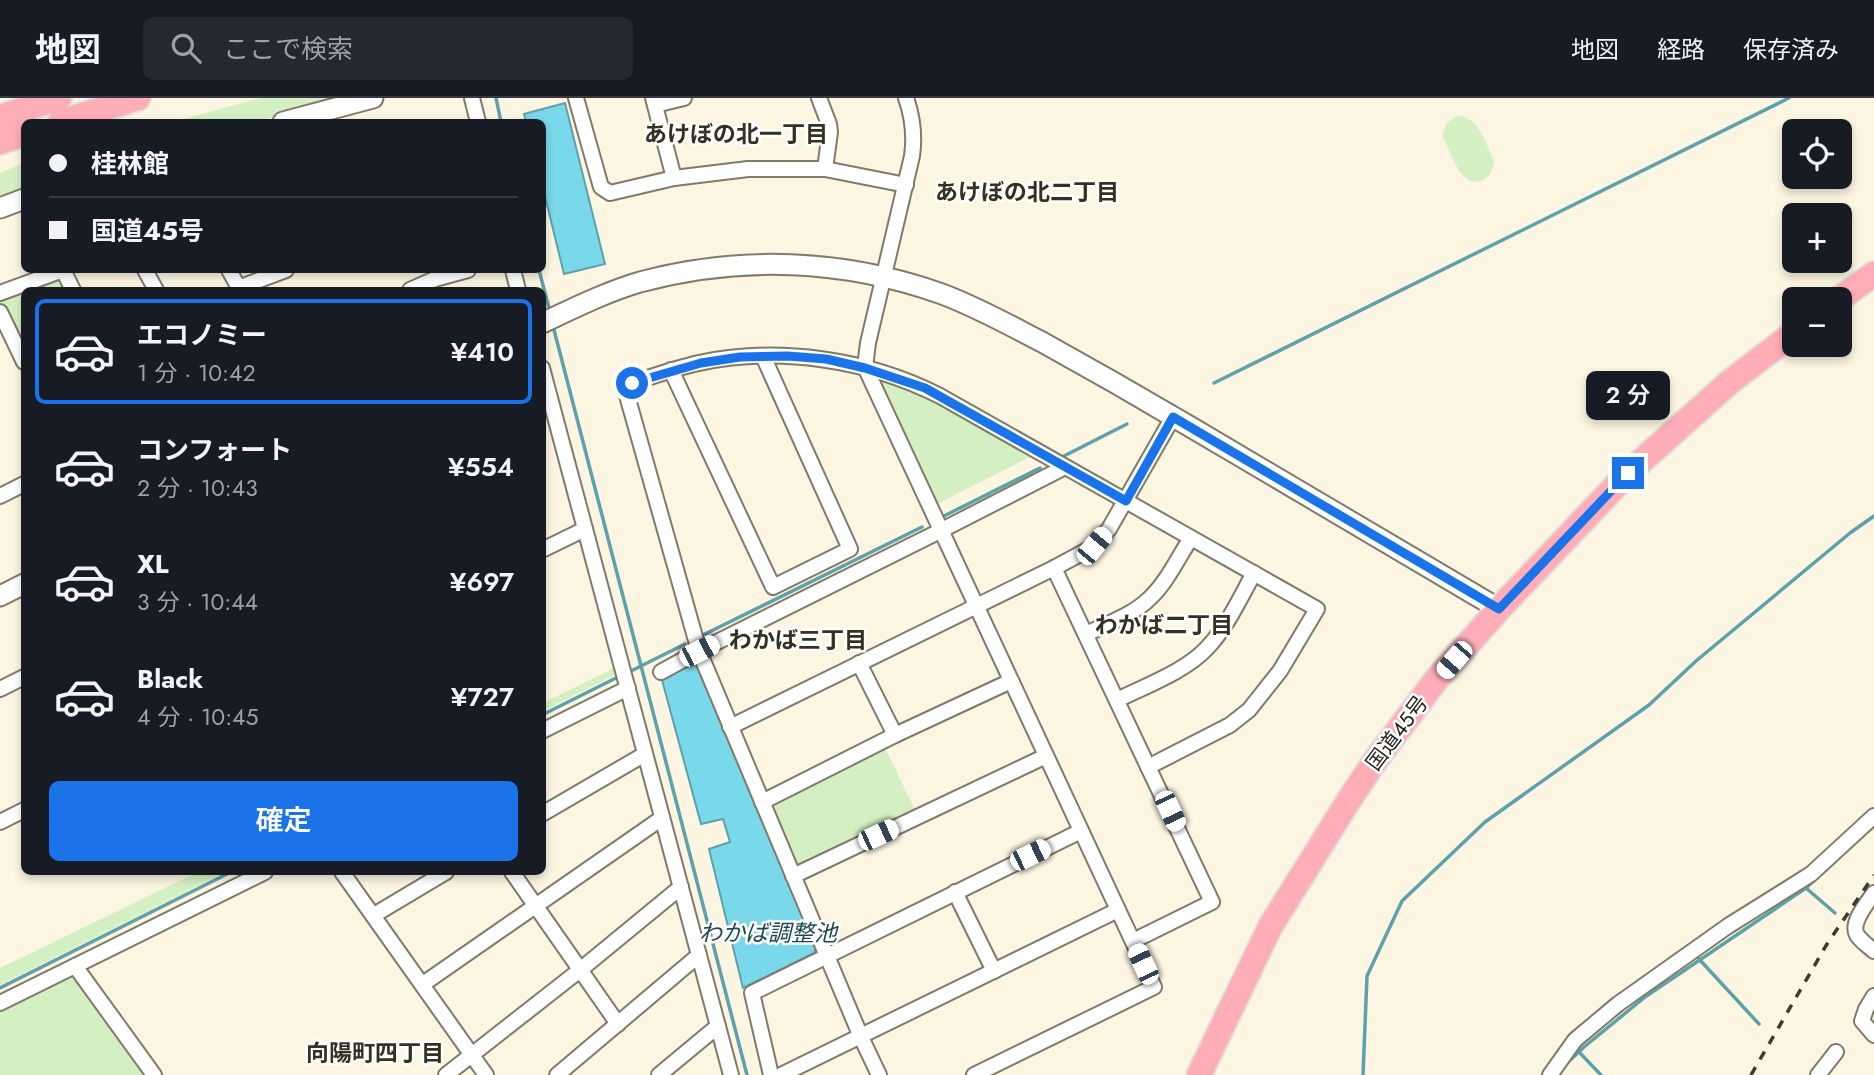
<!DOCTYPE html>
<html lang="ja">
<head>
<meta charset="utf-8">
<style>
	:root { --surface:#171b24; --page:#242831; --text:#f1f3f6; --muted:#9ea1a6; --line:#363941; --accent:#1a73e8 }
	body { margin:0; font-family:Jost,"Noto Sans JP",sans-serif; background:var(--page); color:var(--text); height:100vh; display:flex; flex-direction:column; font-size:26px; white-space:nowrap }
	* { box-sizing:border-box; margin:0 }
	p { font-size:23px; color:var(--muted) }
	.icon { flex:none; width:38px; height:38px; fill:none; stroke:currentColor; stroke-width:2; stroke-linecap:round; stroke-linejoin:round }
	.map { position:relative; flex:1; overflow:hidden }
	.details { position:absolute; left:21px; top:189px; width:525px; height:588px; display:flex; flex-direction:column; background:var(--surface); border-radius:10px; box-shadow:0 4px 10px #0003 }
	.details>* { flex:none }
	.hud { position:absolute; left:21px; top:21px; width:525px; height:154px; border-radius:10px; box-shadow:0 4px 10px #0003; display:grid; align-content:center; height:154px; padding:0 28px; background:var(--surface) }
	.tools { position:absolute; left:1782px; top:21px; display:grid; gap:14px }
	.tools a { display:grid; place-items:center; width:70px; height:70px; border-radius:10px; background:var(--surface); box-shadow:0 4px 10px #0003; font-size:35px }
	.end { position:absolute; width:32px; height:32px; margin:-16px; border:9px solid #1a73e8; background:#fff; box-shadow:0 0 0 4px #fff }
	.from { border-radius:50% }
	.bubble { position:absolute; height:49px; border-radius:10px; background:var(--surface); box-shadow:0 4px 10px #0003; font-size:23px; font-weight:600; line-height:49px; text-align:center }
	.car { position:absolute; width:21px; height:42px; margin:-21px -10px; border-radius:9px; box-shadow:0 0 5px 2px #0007; background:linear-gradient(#fff 24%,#345 0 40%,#fff 0 76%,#345 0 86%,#fff 0) }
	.hud b { display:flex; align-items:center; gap:24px; height:66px; font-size:26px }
	.hud b+b { border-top:2px solid var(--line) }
	.hud i { width:18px; height:18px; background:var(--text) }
	ul { padding:12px 0 0; list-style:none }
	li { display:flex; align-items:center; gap:21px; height:105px; margin:0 14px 10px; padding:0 14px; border:4px solid transparent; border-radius:10px }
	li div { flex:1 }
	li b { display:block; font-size:26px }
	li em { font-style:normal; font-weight:600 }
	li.selected { border-color:var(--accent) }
	li>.icon { width:63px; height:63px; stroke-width:1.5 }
	.button { display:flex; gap:14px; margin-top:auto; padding:14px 28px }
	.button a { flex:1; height:80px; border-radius:10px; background:var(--accent); color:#fff; font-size:28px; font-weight:600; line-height:80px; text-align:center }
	header { display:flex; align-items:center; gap:42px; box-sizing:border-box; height:98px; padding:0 35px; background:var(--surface); border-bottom:2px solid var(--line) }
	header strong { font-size:33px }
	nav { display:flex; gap:38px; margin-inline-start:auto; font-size:24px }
	.search { width:490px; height:63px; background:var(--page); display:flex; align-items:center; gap:18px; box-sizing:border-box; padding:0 24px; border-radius:10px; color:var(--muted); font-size:26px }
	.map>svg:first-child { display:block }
</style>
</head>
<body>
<header>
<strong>地図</strong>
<div class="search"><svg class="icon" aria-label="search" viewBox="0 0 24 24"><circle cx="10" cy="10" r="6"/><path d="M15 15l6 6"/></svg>ここで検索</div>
<nav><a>地図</a><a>経路</a><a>保存済み</a></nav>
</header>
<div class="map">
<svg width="1874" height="977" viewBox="0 0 1874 977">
	<rect width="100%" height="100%" fill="#fbf5e1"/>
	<g fill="#d4f0c2">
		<path d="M 261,0 L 342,0 L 254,24 L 172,24 Z"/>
		<path d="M 1456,18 C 1478,16 1486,46 1494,63 C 1493,70 1491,78 1483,82 C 1462,92 1451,56 1444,41 L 1442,37 L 1447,25 Z"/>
		<path d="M 24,65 L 24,94 L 0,103 L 0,75 Z"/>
		<path d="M 63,172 L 73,192 L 24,192 L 24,264 L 0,214 L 0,195 Z"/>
		<path d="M 881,280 L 918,294 L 1034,357 L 935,407 L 878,284 Z"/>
		<path d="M 618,568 L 619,575 L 543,613 L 543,605 Z"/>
		<path d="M 885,650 L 916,714 L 801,770 L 796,768 L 771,710 L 774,705 Z"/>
		<path d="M 198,774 L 225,774 L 0,887 L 0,870 Z"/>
		<path d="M 69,878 L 79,881 L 149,977 L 0,977 L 0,913 Z"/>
	</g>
	<g fill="#79d9ea" stroke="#5ea1aa" stroke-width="2">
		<path d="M 565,5 L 605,166 L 564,176 L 543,90 L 542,24 L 526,24 L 524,16 Z"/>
		<path d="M 690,562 L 696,566 L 816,849 L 814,855 L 743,890 L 709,751 L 730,744 L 723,721 L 701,726 L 662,582 L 663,578 Z"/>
	</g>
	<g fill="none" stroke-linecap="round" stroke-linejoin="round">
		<g stroke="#5ea1aa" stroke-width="3.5">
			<path d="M 496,0 L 501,24"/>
			<path d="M 539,172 L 550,214"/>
			<path d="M 553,228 L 747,977"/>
			<path d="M 1214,285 L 1789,0"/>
			<path d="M 1060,360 L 1127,326"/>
			<path d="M 940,420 L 1040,370"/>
			<path d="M 699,539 L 922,429"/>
			<path d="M 631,573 L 685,546"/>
			<path d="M 542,617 L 618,579"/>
			<path d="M 1806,790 L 1835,815"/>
			<path d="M 1699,861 L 1759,926"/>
			<path d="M 0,890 L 231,774"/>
			<path d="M 1579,954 L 1601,977"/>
			<path d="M 1363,977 L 1367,878 L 1402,803 L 1485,724 L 1649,607 L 1696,563 L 1850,435 L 1874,418"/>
			<path d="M 1559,977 L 1564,968 L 1584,949 L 1645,899 L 1806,790 L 1834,764"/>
		</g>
		<defs>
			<g id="street">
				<path d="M 472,0 L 478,24"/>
				<path d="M 576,0 L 601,89 L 610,95 L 674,80 L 748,71 L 825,71 L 906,87"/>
				<path d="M 653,0 L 674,80"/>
				<path d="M 819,0 L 829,26 L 830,34 L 825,71"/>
				<path d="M 906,0 C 913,20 915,37 912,58 L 868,245 L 865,269 L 1154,889 L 974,977"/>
				<path d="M 655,7 L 684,0"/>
				<path d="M 63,172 L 73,192"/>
				<path d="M 145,172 L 156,192"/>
				<path d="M 229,172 L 240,192"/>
				<path d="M 513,172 L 518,192"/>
				<path d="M 238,190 L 286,172"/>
				<path d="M 410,192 L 435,181 L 468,172"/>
				<path d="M 0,195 L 63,172"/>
				<path d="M 0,214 L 24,264"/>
				<path d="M 542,270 L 731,977"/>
				<path d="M 671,272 L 773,489 L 850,451 L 763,258"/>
				<path d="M 0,398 L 24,386"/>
				<path d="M 542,452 L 585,431"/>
				<path d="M 1054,470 L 1212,804 L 1133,843"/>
				<path d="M 1086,536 C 1107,526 1133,517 1150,500 C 1167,484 1178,460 1191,440"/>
				<path d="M 859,565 L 895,637"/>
				<path d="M 661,574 L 699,553 L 940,433 L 1065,369"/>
				<path d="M 0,591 L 24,579"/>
				<path d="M 1117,602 C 1145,588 1186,573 1207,550 C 1227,529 1240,500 1254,475"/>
				<path d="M 730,629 L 1054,470 L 1095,448 L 1109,431 L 1173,319"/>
				<path d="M 542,633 L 628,590"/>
				<path d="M 762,704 L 895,637 L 1011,583"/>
				<path d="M 542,716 L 645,656"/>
				<path d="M 0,724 L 24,712"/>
				<path d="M 342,774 L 486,977"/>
				<path d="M 512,774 L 618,926"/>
				<path d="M 793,778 L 1046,658"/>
				<path d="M 955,794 L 994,873"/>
				<path d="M 1874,795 C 1867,805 1850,825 1857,837 C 1861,843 1868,848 1874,853"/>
				<path d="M 374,817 L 446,774"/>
				<path d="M 75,868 L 154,977"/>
				<path d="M 423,886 L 662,720"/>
				<path d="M 1874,898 L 1866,911 L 1862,923 L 1874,937"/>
				<path d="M 0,905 L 265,774"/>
				<path d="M 446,977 L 580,872 L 681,789"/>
				<path d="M 557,977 L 699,857"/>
				<path d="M 659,977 L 718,928"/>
				<path d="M 771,977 L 752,895 L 1081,733"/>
				<path d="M 781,977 L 1118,812"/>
				<path d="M 879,977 L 861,939 L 699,553 L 626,294 L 632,285 C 654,278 676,270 699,265 C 778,248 867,261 940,298 L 1317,511 L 1280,573 L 1249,612 L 1230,627 L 1148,669"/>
				<path d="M 1550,977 L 1575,942 L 1618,906 L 1728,828 L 1811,776 L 1874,718"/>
				<path d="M 1818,977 L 1836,954"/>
			</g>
			<g id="secondary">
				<path d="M 283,24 L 373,0"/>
				<path d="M 0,110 L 24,101"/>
				<path d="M 542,225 C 574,210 606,194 640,184 C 740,157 844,161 942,196 C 977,209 1009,227 1042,244 C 1091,271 1140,299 1189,328 C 1292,389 1395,450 1499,511"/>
				<path d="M 0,498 L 24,486"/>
			</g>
			<g id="highway">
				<path d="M 0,19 L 59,0"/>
				<path d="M 60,24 L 138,0"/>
				<path d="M 0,44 L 24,36"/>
				<path d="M 1839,201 L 1874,176"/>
				<path d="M 1199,977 L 1270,829 L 1349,702 L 1375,663 L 1436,582 L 1499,511 L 1628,375 L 1731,283 L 1794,235"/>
			</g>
		</defs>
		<use href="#street" stroke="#7f7a69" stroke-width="18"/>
		<use href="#secondary" stroke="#7f7a69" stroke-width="23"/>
		<use href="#highway" stroke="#e0dfde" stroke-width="28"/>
		<use href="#street" stroke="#fff" stroke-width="14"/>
		<use href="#secondary" stroke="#fff" stroke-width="19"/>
		<use href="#highway" stroke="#ffadb7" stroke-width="24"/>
		<path stroke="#3d3a31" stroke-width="3.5" stroke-dasharray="9 9" stroke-linecap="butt" d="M 1751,977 L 1827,846 L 1874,777"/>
	</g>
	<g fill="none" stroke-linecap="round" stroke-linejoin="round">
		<path stroke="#1a73e8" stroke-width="9" d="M 632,285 L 701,265 L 740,259 L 788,258 L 826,261 L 865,270 L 925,290 L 1126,403 L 1173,319 L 1499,511 L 1628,375"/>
	</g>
	<g text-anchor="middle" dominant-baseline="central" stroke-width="5" stroke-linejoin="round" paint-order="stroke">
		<g font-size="21" fill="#201d16" stroke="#fff">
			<text transform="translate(1397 635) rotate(-53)">国道45号</text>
		</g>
		<g font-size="23" font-weight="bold" fill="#353121" stroke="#fff">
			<text x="736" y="36">あけぼの北一丁目</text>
			<text x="1027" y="94">あけぼの北二丁目</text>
			<text x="1164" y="527">わかば二丁目</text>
			<text x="798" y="542">わかば三丁目</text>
			<text x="375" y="955">向陽町四丁目</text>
		</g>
		<g font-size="23" font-style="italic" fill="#1c4850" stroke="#fff">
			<text x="768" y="835">わかば調整池</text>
		</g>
	</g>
</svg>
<div class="tools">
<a><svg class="icon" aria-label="locate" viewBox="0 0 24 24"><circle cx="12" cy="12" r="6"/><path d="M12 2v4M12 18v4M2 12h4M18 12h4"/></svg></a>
<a>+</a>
<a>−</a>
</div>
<i class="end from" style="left:632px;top:285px"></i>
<i class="end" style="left:1628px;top:375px"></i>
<div class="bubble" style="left:1586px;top:273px;width:84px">2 分</div>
<i class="car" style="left:1094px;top:448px;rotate:40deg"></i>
<i class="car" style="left:699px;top:553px;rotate:63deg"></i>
<i class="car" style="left:1454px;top:562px;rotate:221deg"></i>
<i class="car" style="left:1170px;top:713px;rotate:155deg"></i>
<i class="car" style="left:878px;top:737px;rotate:65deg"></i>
<i class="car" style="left:1030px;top:757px;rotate:64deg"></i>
<i class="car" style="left:1143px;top:866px;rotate:335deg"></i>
<div class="hud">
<b><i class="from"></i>桂林館</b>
<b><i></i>国道45号</b>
</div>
<section class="details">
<ul>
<li class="selected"><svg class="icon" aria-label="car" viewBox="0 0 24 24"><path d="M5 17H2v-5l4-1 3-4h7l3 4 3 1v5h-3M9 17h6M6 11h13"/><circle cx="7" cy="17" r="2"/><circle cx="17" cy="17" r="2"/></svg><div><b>エコノミー</b><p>1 分 · 10:42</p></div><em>¥410</em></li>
<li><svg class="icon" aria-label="car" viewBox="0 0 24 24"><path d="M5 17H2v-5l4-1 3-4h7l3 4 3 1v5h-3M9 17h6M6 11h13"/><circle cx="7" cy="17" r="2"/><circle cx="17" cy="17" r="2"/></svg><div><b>コンフォート</b><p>2 分 · 10:43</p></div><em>¥554</em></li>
<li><svg class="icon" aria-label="car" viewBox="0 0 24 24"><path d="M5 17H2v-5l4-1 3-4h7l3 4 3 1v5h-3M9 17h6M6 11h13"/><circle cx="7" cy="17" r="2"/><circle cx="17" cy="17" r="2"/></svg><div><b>XL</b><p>3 分 · 10:44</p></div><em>¥697</em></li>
<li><svg class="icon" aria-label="car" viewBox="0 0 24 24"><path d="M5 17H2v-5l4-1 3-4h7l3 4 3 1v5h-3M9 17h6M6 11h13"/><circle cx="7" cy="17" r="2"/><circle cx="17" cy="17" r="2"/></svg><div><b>Black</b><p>4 分 · 10:45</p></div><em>¥727</em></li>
</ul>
<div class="button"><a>確定</a></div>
</section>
</div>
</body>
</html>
